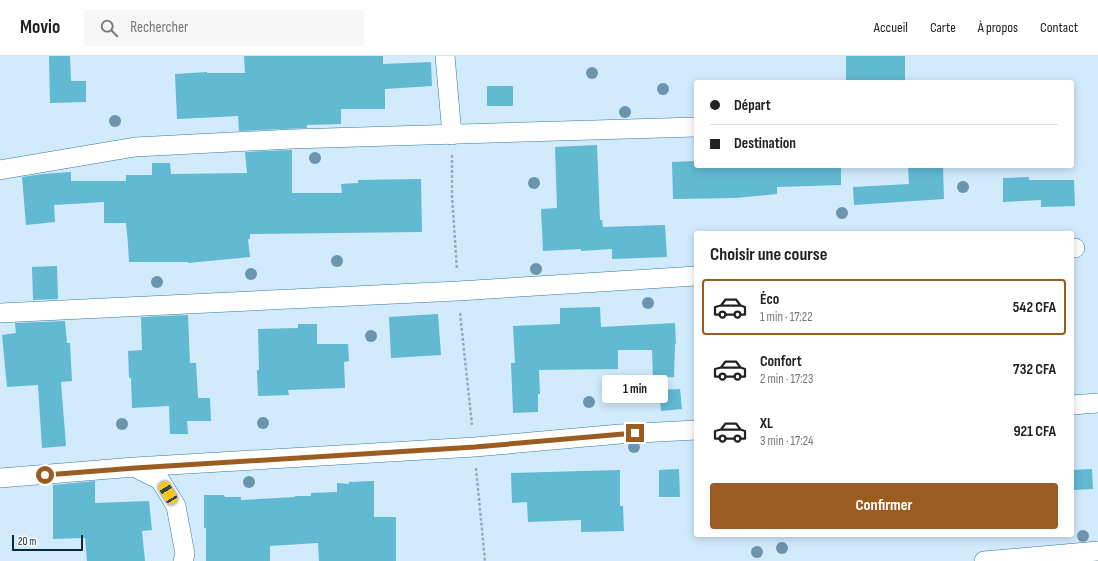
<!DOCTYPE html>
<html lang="fr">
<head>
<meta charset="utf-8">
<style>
	:root { --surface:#fff; --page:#f6f6f6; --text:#222; --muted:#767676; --line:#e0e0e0; --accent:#9b5c22 }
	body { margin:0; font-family:"Sofia Sans Condensed",sans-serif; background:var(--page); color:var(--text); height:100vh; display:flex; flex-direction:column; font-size:15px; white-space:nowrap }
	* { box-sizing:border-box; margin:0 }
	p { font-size:13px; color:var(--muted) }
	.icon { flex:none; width:22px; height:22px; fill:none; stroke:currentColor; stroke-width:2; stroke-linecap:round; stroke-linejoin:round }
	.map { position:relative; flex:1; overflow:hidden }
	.side { position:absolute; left:694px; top:175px; width:380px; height:306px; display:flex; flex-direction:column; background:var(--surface); border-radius:4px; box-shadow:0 2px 10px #0003 }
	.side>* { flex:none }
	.banner { position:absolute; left:694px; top:24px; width:380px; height:88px; border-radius:4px; box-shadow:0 2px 10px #0003; display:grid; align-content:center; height:88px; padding:0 16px; background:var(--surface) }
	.scale { position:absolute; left:12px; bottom:10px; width:71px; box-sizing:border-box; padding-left:4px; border:2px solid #0d2839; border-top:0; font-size:11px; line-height:14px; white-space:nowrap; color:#0d2839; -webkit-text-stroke:3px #fff; paint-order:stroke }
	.end { position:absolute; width:18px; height:18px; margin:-9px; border:5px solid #9b5c22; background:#fff; box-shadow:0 0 0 2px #fff }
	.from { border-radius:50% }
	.bubble { position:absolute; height:28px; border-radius:4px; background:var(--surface); box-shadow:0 2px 10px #0003; font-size:13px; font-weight:700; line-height:28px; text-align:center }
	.car { position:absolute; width:12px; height:24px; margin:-12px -6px; border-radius:5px; box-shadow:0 0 3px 1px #0007; background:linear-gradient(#f5c518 24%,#345 0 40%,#f5c518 0 76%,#345 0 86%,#f5c518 0) }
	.banner b { display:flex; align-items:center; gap:14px; height:38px; font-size:15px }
	.banner b+b { border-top:1px solid var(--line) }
	.banner i { width:10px; height:10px; background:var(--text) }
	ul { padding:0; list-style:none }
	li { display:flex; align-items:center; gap:12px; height:56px; margin:0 8px 6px; padding:0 8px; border:2px solid transparent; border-radius:4px }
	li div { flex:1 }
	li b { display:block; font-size:15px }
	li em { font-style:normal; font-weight:700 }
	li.active { border-color:var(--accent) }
	li>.icon { width:36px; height:36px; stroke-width:1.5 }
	h2 { padding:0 16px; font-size:18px; line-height:48px }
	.cta { display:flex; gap:8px; margin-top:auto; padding:8px 16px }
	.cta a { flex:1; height:46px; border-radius:4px; background:var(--accent); color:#fff; font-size:16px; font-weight:700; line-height:46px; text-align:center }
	header { display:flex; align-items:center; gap:24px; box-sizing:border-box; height:56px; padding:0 20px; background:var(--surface); border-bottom:1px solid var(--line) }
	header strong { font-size:19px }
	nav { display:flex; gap:22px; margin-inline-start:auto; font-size:14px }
	.search { width:280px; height:36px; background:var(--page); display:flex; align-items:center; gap:10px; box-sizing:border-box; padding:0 14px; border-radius:4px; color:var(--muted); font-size:15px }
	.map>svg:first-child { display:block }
</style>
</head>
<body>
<header>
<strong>Movio</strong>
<div class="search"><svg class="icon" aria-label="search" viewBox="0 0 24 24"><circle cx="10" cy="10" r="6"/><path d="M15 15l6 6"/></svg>Rechercher</div>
<nav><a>Accueil</a><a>Carte</a><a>À propos</a><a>Contact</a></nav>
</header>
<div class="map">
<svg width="1098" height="505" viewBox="0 0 1098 505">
	<rect width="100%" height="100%" fill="#d1eafc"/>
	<g fill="#61b9d2">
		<path d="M 49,0 L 70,0 L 71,25 L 86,25 L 86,46 L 50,47 Z"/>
		<path d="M 244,0 L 383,0 L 383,8 L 431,6 L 432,30 L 385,33 L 385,53 L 341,53 L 341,68 L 307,69 L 307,72 L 239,75 L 238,60 L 177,63 L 175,18 L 207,16 L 207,17 L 245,17 Z"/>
		<rect x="846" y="0" width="59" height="26"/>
		<rect x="487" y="30" width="26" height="20"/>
		<path d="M 597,89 L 600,164 L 602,164 L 603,171 L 665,169 L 667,201 L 612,203 L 612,193 L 581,195 L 581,193 L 543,195 L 541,153 L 557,152 L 555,91 Z"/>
		<path d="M 292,94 L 292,137 L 342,137 L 341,128 L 358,127 L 358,124 L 421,123 L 422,176 L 250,178 L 250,183 L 248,183 L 250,201 L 188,207 L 188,206 L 129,206 L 128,188 L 126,167 L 104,167 L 104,146 L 54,149 L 55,166 L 26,169 L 22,121 L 43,118 L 71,116 L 71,125 L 126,125 L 126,119 L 152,119 L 152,107 L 170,107 L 171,118 L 247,117 L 245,96 Z"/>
		<path d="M 696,105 L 696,110 L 841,110 L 841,129 L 777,131 L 777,138 L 736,142 L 673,143 L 672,106 Z"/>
		<path d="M 908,110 L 943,110 L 944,143 L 854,149 L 853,131 L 909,128 Z"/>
		<path d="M 1029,121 L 1029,124 L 1074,124 L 1075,150 L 1041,151 L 1041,144 L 1003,146 L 1003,122 Z"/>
		<path d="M 57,210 L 58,243 L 33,244 L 32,211 Z"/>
		<path d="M 600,251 L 601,271 L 675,267 L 676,288 L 675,288 L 674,321 L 653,322 L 652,294 L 618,294 L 618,313 L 539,314 L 540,338 L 538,338 L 538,356 L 513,357 L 511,307 L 515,307 L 513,270 L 560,268 L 560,252 Z"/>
		<path d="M 438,258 L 441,299 L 391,302 L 389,261 Z"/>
		<path d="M 188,259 L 190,307 L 196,307 L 198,342 L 210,342 L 211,365 L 187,365 L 188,378 L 170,378 L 169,350 L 132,352 L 131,322 L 129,322 L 128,295 L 142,294 L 141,261 Z"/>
		<path d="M 65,265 L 67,287 L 70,287 L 72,325 L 61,326 L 66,390 L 42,392 L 38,329 L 7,331 L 2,279 L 16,277 L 15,267 Z"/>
		<path d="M 298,268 L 317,268 L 317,288 L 348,288 L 349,305 L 344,306 L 345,332 L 288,334 L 289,339 L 258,340 L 257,314 L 259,314 L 258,273 L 298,272 Z"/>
		<path d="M 680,333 L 682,353 L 661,355 L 659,334 Z"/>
		<path d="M 679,413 L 680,441 L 659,441 L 659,414 Z"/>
		<path d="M 1092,413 L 1093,433 L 1072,434 L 1072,414 Z"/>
		<path d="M 620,414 L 620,450 L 623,450 L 624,475 L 581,476 L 581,464 L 528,466 L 527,446 L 512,447 L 511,417 Z"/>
		<path d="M 95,425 L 95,447 L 149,445 L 152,474 L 142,475 L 145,505 L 87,505 L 85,482 L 53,483 L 53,429 Z"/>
		<path d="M 374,425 L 374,461 L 396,461 L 396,505 L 319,505 L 318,487 L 270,490 L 270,505 L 206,505 L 206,472 L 204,472 L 204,439 L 224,439 L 225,441 L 241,441 L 241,444 L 295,441 L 295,440 L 311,440 L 311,437 L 337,436 L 337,427 L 349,428 L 349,426 Z"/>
	</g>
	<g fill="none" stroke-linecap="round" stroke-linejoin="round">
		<defs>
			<g id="street">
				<path d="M 445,0 L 452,79"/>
				<path d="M 0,114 L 135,91 L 292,83 L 696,71"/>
				<path d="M 1072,192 L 1075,192"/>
				<path d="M 0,257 L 458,235 L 696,220"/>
				<path d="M 1072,349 L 1098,347"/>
				<path d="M 136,412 L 160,424 L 176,450 L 185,498 L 183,505"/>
				<path d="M 0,422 L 135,411 L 475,391 L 620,378 L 696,374"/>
				<path d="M 984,505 L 1098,495"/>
			</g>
		</defs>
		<use href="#street" stroke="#3778a1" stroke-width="20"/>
		<g stroke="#93acbe" stroke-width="2.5" stroke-dasharray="3 2" stroke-linecap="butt">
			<path d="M 452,99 L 452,139 L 457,214"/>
			<path d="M 460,257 L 472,369"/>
			<path d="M 476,412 L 485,505"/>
		</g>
		<use href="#street" stroke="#fff" stroke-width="19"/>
	</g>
	<g fill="#6c94ad">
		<circle cx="592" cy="17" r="6"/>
		<circle cx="663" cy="33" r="6"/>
		<circle cx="625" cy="56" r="6"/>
		<circle cx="115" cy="65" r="6"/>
		<circle cx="315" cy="102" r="6"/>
		<circle cx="534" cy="127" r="6"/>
		<circle cx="963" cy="131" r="6"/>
		<circle cx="842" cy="157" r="6"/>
		<circle cx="337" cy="205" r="6"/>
		<circle cx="536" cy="213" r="6"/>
		<circle cx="251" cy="218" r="6"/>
		<circle cx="157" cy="226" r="6"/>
		<circle cx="648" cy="247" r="6"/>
		<circle cx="371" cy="280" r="6"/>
		<circle cx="589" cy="346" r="6"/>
		<circle cx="263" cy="367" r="6"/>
		<circle cx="122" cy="368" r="6"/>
		<circle cx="634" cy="391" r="6"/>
		<circle cx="249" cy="426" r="6"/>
		<circle cx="1083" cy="480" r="6"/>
		<circle cx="782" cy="492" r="6"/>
		<circle cx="757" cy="496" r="6"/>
	</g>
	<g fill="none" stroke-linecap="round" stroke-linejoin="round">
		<path stroke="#9b5c22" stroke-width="5" d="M 45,419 L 135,412 L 475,391 L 635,377"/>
	</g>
</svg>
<div class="scale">20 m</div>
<i class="end from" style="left:45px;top:419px"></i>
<i class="end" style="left:635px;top:377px"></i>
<div class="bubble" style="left:602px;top:319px;width:66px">1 min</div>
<i class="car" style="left:168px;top:437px;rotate:329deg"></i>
<div class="banner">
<b><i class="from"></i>Départ</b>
<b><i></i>Destination</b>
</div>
<section class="side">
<h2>Choisir une course</h2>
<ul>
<li class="active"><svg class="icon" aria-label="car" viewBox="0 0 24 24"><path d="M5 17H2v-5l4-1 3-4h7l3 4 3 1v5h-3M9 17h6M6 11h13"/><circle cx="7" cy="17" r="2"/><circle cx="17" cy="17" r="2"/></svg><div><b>Éco</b><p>1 min · 17:22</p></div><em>542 CFA</em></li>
<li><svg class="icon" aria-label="car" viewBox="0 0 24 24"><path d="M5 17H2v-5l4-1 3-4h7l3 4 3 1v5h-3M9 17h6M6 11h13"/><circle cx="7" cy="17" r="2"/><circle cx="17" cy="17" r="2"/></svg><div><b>Confort</b><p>2 min · 17:23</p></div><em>732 CFA</em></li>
<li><svg class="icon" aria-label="car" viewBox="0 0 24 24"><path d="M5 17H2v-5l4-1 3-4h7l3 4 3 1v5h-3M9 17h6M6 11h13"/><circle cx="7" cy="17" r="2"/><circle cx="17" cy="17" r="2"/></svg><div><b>XL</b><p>3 min · 17:24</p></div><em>921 CFA</em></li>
</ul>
<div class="cta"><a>Confirmer</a></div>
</section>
</div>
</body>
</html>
